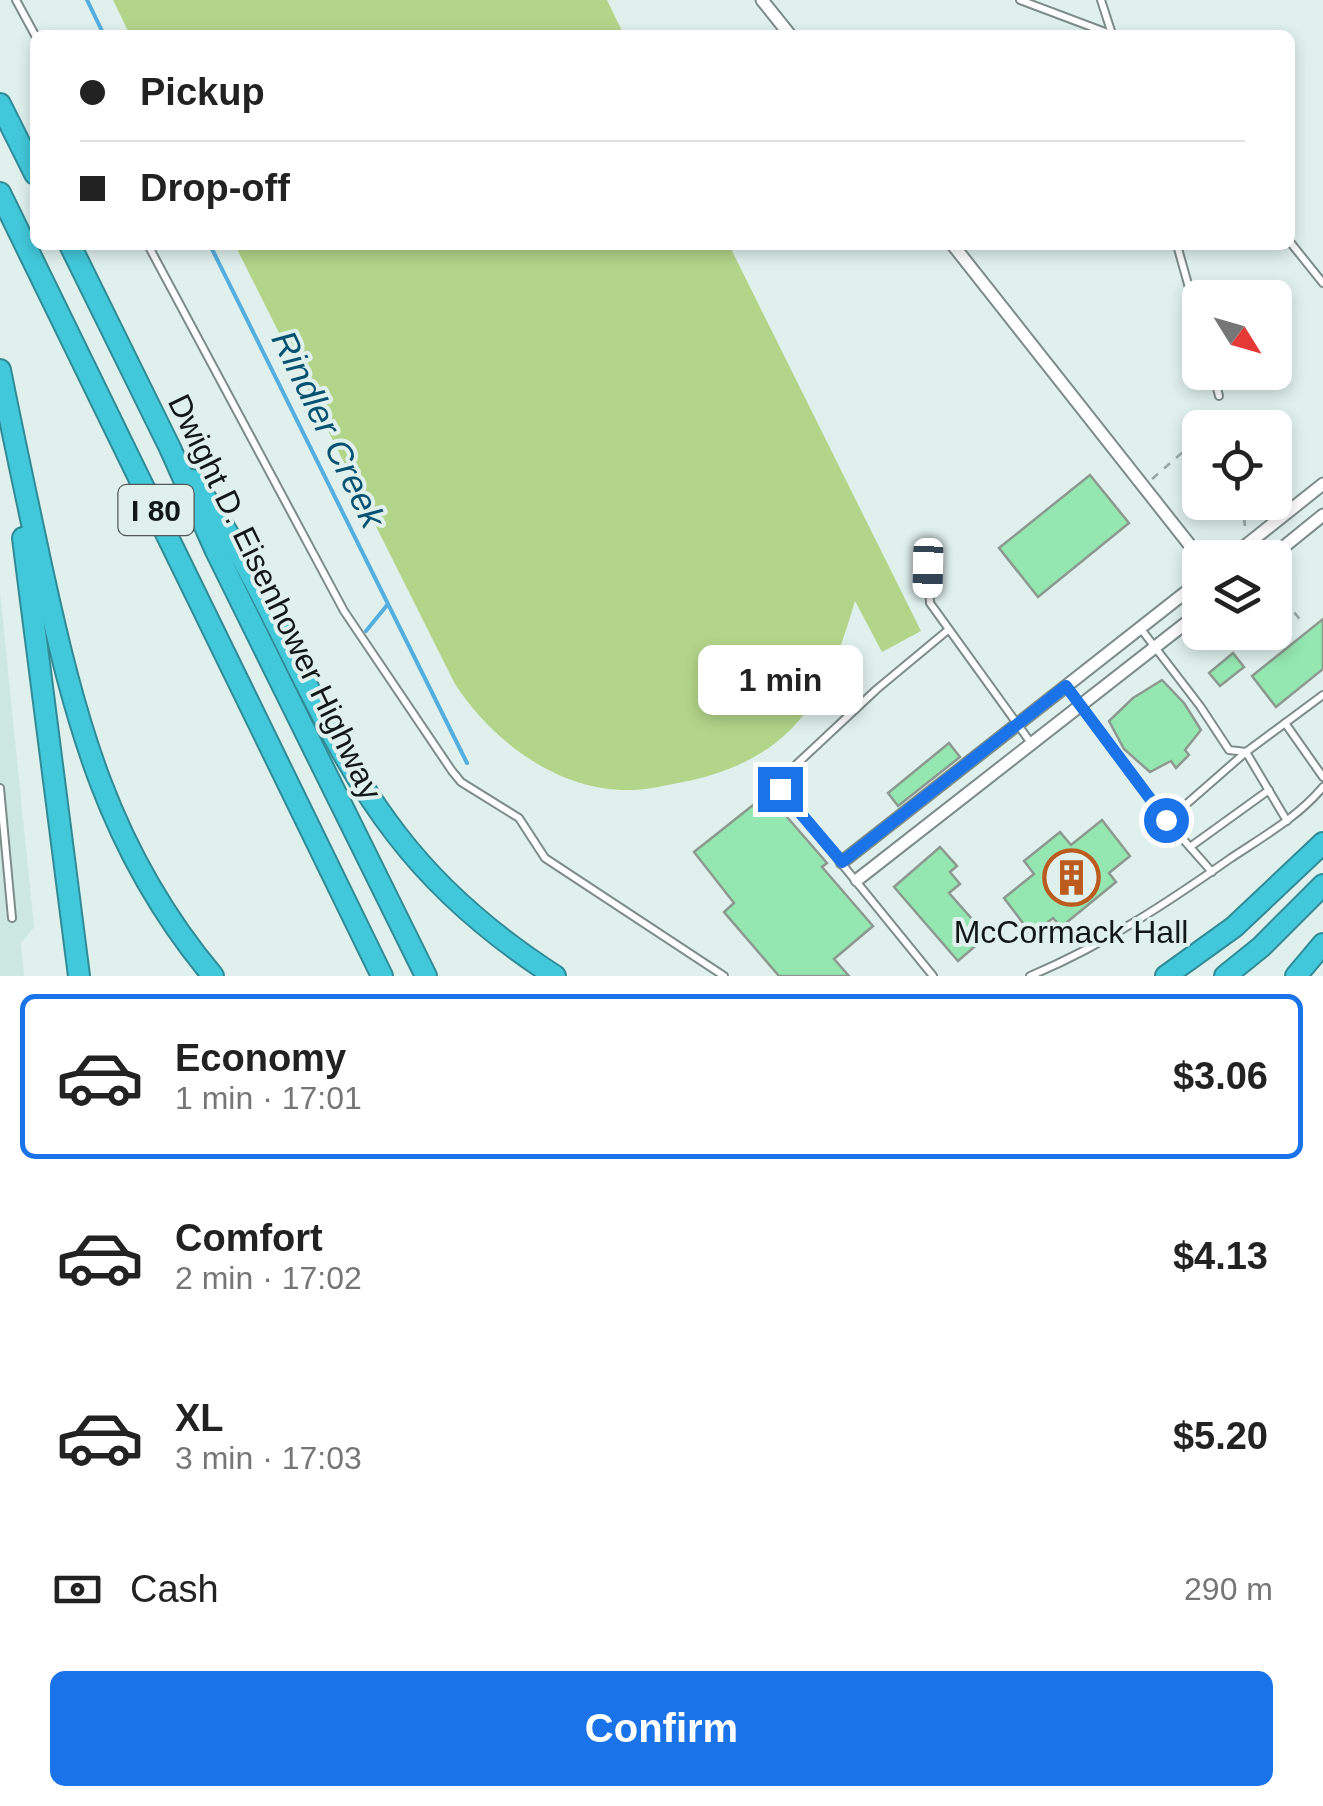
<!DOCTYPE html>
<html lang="en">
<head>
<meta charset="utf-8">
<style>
	:root { --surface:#fff; --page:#f2f2f2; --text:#222; --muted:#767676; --line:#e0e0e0; --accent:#1a73e8 }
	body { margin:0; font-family:Arial,sans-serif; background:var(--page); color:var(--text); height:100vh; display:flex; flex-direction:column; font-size:38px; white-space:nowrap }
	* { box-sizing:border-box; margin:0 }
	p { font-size:32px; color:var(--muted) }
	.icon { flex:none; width:55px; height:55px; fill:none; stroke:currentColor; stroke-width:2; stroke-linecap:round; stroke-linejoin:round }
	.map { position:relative; height:976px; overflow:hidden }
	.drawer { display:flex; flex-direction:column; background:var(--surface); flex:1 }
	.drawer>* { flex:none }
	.top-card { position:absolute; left:30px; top:30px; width:1265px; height:220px; border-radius:15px; box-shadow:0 5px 15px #0003; display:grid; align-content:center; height:220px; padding:0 50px; background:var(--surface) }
	.needle { width:65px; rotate:127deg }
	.controls { position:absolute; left:1182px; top:280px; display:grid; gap:20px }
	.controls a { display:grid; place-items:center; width:110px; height:110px; border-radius:15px; background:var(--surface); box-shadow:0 5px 15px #0003; font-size:50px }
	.end { position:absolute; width:45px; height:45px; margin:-22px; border:12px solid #1a73e8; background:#fff; box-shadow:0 0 0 5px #fff }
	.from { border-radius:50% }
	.bubble { position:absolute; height:70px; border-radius:15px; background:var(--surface); box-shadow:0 5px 15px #0003; font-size:32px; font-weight:800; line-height:70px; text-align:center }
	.car { position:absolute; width:30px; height:60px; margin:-30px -15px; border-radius:12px; box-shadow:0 0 8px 2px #0007; background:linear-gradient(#fff 24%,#345 0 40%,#fff 0 76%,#345 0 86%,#fff 0) }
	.top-card b { display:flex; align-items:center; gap:35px; height:95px; font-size:38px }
	.top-card b+b { border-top:2px solid var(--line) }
	.top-card i { width:25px; height:25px; background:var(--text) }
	ul { padding:18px 0 0; list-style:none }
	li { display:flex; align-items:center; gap:30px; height:165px; margin:0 20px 15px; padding:0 30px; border:5px solid transparent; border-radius:15px }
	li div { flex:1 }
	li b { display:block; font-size:38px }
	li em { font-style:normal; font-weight:800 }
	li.current { border-color:var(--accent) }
	li>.icon { width:90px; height:90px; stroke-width:1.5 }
	.pay { display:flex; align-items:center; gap:25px; height:110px; padding:0 50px; font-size:38px }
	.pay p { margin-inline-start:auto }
	.button { display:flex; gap:20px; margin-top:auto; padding:20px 50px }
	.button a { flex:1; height:115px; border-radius:15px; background:var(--accent); color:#fff; font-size:40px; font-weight:800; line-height:115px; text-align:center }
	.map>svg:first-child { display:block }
</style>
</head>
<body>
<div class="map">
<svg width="1323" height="976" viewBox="0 0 1323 976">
	<rect width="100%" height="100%" fill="#e0f1ed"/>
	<path fill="#cde7e1" d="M 0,592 L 34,927 L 21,943 L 24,976 L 0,976 Z"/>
	<g fill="#b3d58a">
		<path d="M 113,0 L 607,0 L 624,35 L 130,35 Z"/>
		<path d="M 235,245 L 729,245 L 921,631 L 882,652 L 855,601 C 841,649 824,699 786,734 C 758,760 720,775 683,782 C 666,785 648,790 631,790 C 559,792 492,741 455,684 Z"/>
	</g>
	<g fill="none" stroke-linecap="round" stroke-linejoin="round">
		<g stroke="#54afe0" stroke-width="4">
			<path d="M 87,0 L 104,35"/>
			<path d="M 210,245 L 388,604 L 366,631"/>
			<path d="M 389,606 L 467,763"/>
		</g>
	</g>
	<g fill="#94e7b1" stroke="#8d9990" stroke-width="2.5">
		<path d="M 1090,475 L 1129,523 L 1038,597 L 999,548 Z"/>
		<path d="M 1323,619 L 1323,669 L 1276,707 L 1252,676 Z"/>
		<path d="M 1233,653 L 1244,667 L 1220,686 L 1209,673 Z"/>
		<path d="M 1162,680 L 1184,703 L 1201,730 L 1185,750 L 1189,755 L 1176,768 L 1171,761 L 1150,772 L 1124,749 L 1109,721 L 1133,698 Z"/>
		<path d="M 949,743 L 960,757 L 898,806 L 888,793 Z"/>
		<path d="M 767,794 L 827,863 L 822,867 L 873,926 L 834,959 L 849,976 L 779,976 L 724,912 L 734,903 L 694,852 Z"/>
		<path d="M 1102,820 L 1130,856 L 1109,873 L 1116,882 L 1061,927 L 1053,918 L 1032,935 L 1004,898 L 1034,874 L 1024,861 L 1060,832 L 1071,845 Z"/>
		<path d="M 940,847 L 957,866 L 950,872 L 960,884 L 949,893 L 987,936 L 958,961 L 894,887 Z"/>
	</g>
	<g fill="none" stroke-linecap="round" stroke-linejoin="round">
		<defs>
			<g id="lane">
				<path d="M 16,0 L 35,35"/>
				<path d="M 1020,0 L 1113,35"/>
				<path d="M 1101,0 L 1112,34"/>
				<path d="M 1290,242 L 1323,283"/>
				<path d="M 148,245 L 344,611 L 452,771 L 461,782 L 519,818 L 545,858 L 724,976"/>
				<path d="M 1177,245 L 1200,327"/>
				<path d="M 1213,372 L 1219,396"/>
				<path d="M 928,568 L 930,603 L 1031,743"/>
				<path d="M 1141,629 L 1200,706 L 1229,750 L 1246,752 L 1323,695"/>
				<path d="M 1066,687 L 1167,821 L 1246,752 L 1287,821"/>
				<path d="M 1285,723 L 1323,777"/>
				<path d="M 0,788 L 12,918"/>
				<path d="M 1167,821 L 1212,872"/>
				<path d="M 1190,847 L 1269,790"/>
				<path d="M 933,976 L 781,789 L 784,776 L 877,689 L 948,630"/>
				<path d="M 1030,976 C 1102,946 1167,903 1231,858 C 1264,836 1298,817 1323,787"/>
			</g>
			<g id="street">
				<path d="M 762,0 L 790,35"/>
				<path d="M 953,245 L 1200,558"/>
				<path d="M 1230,558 L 1323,484"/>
				<path d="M 1270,558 L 1323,515"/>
				<path d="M 842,862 L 1200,581"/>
				<path d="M 857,880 L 1200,612"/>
			</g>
			<g id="highway">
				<path d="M 0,104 L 35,174"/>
				<path d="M 0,193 L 382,976"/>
				<path d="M 70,245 L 170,448 L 216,551 L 426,976"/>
				<path d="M 0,370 C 13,435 27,500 41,565 C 75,720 108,851 213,976"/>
				<path d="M 193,480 C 273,591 313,727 397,835 C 440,891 496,938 555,976"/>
				<path d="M 23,538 L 79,976"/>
				<path d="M 1166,976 L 1234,927 L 1323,843"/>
				<path d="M 1225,976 L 1261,947 L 1323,885"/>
				<path d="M 1296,976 L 1323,944"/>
			</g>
		</defs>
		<use href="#lane" stroke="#7d8c89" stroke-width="10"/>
		<use href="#street" stroke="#7d8c89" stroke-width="15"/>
		<use href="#highway" stroke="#318b96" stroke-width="24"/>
		<g stroke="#9ba8a5" stroke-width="2.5" stroke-dasharray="8 8" stroke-linecap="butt">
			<path d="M 1218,421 L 1219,407"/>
			<path d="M 1211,428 L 1218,421 L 1222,428"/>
			<path d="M 1152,479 L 1200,437"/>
			<path d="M 1243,502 L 1245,528"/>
			<path d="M 1275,587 L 1304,625"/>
		</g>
		<use href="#lane" stroke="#fff" stroke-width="6"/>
		<use href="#street" stroke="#fff" stroke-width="11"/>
		<use href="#highway" stroke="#41c9db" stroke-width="20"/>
	</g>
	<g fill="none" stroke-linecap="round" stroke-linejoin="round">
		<path stroke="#1a73e8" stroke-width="12" d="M 780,789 L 842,862 L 1066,686 L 1166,820"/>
	</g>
	<defs>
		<symbol id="building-ring" viewBox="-11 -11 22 22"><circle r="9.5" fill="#e0f1ed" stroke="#bc5b1d" stroke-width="1.5"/><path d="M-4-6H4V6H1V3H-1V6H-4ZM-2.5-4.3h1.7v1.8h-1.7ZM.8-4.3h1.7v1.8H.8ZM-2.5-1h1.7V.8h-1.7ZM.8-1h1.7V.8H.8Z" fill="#bc5b1d"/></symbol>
	</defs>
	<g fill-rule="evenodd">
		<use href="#building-ring" x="1040" y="846" width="63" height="63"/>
	</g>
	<g text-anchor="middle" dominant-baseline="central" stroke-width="8" stroke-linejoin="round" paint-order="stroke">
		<rect fill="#e0f1ed" stroke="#505957" stroke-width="2.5" x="118.5" y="485" width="75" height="50" rx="8"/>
		<g font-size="30" font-weight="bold" fill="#121817">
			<text x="156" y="510">I 80</text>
		</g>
		<g font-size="32" fill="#121817" stroke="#e0f1ed">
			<text transform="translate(275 597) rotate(64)">Dwight D. Eisenhower Highway</text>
		</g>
		<g font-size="32" fill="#121817" stroke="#e0f1ed">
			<text x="1071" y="932">McCormack Hall</text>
		</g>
		<g font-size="35" font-style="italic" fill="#045172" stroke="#e0f1ed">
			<text transform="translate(329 429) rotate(64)">Rindler Creek</text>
		</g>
	</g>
</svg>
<div class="controls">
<a><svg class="needle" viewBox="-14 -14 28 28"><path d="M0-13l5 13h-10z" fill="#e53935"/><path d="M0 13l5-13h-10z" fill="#767676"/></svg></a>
<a><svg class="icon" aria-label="locate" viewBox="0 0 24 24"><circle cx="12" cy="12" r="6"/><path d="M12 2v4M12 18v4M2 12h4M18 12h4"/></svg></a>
<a><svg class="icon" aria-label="layers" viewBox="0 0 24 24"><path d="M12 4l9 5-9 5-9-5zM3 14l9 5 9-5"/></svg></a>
</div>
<i class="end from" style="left:1166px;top:820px"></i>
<i class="end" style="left:780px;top:789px"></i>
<div class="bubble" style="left:698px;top:645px;width:165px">1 min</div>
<i class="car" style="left:928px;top:568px;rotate:181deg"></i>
<div class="top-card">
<b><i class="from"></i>Pickup</b>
<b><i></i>Drop-off</b>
</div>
</div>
<section class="drawer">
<ul>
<li class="current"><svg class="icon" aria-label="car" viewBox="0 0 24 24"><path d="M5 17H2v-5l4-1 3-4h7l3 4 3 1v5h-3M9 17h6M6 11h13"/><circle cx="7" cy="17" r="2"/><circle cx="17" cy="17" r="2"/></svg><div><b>Economy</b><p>1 min · 17:01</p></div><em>$3.06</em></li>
<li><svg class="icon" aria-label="car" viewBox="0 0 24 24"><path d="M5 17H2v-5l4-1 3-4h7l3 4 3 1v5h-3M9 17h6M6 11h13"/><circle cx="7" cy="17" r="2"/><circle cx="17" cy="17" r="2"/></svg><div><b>Comfort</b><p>2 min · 17:02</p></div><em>$4.13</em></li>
<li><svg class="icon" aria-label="car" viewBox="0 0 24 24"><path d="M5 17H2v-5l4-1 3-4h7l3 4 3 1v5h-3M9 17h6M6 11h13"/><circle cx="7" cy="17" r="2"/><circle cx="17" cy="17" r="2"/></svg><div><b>XL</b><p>3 min · 17:03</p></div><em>$5.20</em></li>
</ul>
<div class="pay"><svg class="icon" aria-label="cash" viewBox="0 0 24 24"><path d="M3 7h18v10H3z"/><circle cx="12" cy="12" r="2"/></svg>Cash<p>290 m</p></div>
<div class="button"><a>Confirm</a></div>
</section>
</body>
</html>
